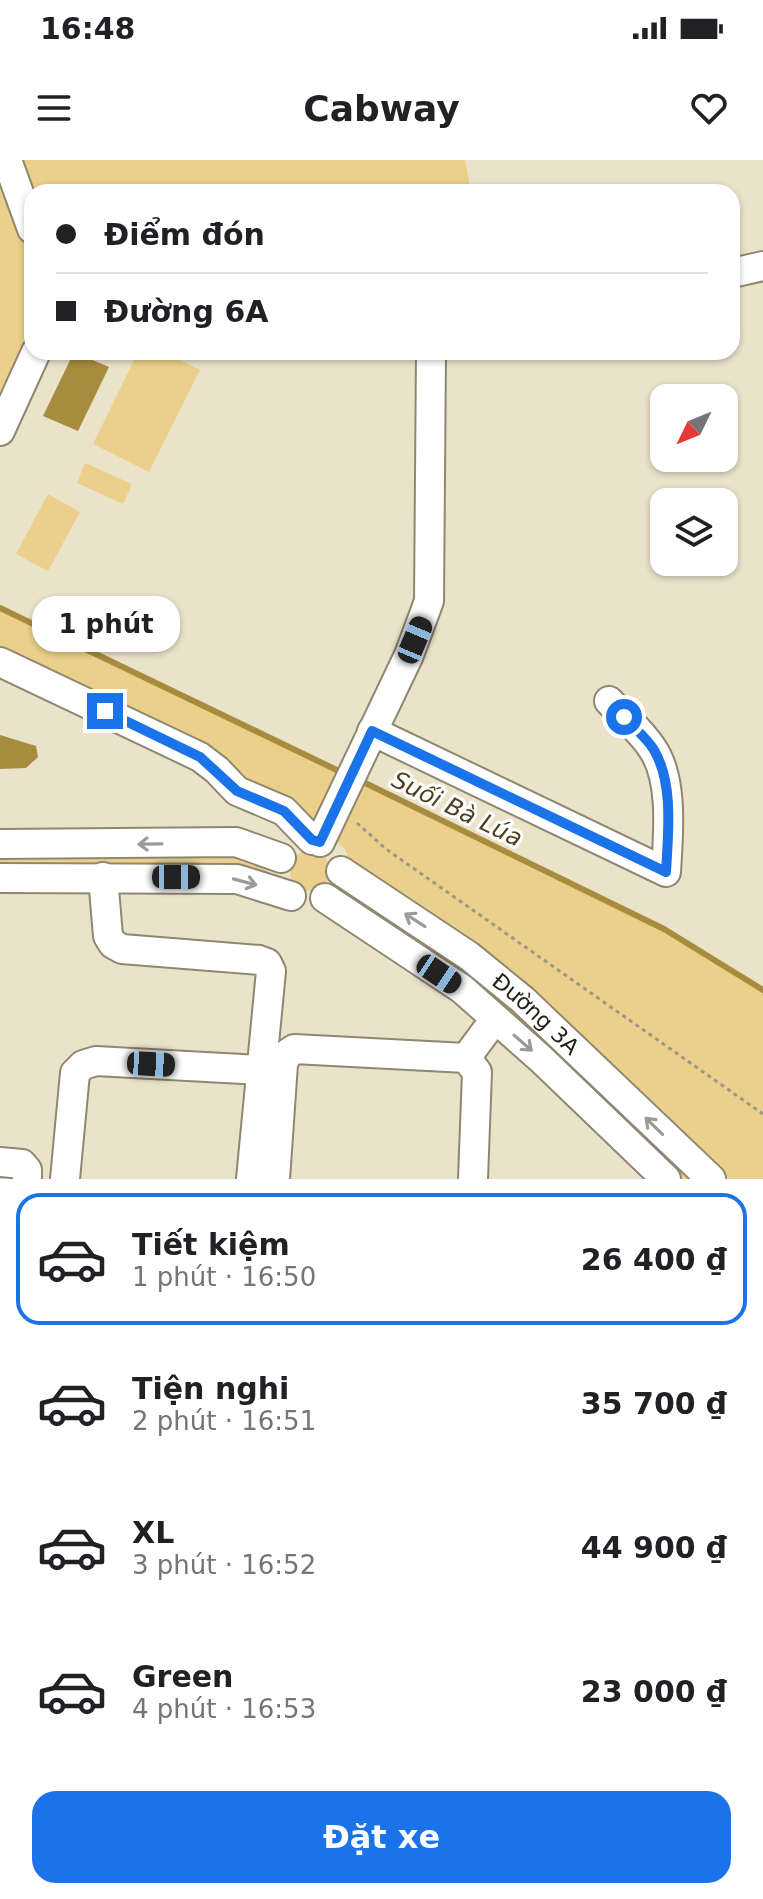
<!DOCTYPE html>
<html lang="vi">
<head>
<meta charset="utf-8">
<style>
	:root { --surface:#fff; --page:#f6f6f6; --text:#202124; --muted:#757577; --line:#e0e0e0; --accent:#1a73e8 }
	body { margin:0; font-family:"DejaVu Sans",sans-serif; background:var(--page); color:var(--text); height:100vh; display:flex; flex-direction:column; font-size:30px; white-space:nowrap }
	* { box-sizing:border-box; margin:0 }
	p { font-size:26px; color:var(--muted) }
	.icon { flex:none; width:44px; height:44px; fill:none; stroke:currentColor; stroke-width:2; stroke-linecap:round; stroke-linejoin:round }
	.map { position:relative; height:1019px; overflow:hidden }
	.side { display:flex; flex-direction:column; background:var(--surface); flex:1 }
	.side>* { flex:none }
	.top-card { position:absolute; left:24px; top:24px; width:716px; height:176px; border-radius:24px; box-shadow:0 2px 6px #0004; display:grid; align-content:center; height:176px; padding:0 32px; background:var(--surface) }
	.needle { width:52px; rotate:227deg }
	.buttons { position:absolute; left:650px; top:224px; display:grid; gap:16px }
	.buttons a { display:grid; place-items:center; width:88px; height:88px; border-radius:16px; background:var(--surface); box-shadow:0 2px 6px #0004; font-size:40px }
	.end { position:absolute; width:36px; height:36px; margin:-18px; border:10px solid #1a73e8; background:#fff; box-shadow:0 0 0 4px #fff }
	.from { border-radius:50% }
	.bubble { position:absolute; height:56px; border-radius:24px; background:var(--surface); box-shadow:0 2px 6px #0004; font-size:26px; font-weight:600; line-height:56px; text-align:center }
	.car { position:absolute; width:24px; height:48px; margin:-24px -12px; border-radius:10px; box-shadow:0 0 6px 2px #0007; background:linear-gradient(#222 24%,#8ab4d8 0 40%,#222 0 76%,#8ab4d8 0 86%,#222 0) }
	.top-card b { display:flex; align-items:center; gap:28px; height:76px; font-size:30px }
	.top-card b+b { border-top:2px solid var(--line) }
	.top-card i { width:20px; height:20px; background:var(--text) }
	ul { padding:14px 0 0; list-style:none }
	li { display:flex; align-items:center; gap:24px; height:132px; margin:0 16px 12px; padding:0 16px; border:4px solid transparent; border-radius:24px }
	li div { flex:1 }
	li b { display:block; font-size:30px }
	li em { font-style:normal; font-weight:600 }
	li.current { border-color:var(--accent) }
	li>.icon { width:72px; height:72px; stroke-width:1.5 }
	.action { display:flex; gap:16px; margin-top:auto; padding:16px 32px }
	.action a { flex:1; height:92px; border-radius:24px; background:var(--accent); color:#fff; font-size:32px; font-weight:600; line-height:92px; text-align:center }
	.status { display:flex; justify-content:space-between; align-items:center; height:56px; padding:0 40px; background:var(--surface); direction:ltr }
	.status svg { height:22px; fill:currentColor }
	header { display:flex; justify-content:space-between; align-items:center; height:104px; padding:0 32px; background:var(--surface); font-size:36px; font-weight:600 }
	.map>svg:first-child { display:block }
</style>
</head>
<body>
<div class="status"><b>16:48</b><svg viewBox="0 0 49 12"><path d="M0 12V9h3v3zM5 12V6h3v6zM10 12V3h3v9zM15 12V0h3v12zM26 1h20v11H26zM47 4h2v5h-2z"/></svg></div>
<header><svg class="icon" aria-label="menu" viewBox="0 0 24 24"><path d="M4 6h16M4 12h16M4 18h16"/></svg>Cabway<svg class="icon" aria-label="heart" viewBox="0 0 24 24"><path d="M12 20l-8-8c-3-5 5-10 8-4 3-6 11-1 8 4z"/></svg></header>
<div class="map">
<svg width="763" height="1019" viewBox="0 0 763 1019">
	<rect width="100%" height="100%" fill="#ebe2ca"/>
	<g fill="#ead08a">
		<path d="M 0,0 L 465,0 L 471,32 L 32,32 L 32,184 L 0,254 Z"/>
		<path d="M 138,192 L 164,192 L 200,210 L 149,312 L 93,284 Z"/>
		<path d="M 85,303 L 132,324 L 123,344 L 77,323 Z"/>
		<path d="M 48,334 L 80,352 L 48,411 L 16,394 Z"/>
		<path d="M 0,448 L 347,615 L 321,671 L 288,675 L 256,645 L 0,494 Z"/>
		<path d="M 355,619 L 664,769 L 763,830 L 763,1019 L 727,1019 L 658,955 L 351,704 L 345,689 L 328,674 Z"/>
		<circle cx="310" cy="711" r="20"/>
		<path d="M 234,694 L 267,705 L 268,717 L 0,707 L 0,695 Z"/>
		<path d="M 348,729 L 463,805 L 516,848 L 694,1019 L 682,1019 L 549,891 L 342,736 Z"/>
	</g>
	<g fill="#a78c3d">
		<path d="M 74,192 L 109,207 L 78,271 L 43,256 Z"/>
		<path d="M 0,575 L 36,586 L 38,597 L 26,608 L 0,609 Z"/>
	</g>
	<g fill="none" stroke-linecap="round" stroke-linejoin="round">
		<g stroke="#a78c3d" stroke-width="6">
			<path d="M 0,448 L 343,613"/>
			<path d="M 357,619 L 664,769 L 763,830"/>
		</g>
		<defs>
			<g id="minor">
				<path d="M 7,0 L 32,69"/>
				<path d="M 732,113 L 763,106"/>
				<path d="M 0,271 L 36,192"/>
				<path d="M 0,502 L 200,597 L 217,610 L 237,631 L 284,651 L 312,680"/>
				<path d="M 372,571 L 666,712 C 668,676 674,619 652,588 C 641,571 623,556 609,541"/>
				<path d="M 320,682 L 409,495 L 429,441 L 431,192"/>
				<path d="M 0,684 L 236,682 L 281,698"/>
				<path id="s1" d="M 341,711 L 469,796 L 523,840 L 711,1019"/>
				<path d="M 103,717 L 108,776 L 113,784 L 122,789 L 259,800 L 267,803 L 271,811 L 251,1019"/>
				<path d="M 0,718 L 237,719 L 291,736"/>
				<path d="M 325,738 L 462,829 L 541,899 L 666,1019"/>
				<path d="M 466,898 L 495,859"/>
				<path d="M 0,1002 L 22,1004 L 27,1010 L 27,1019"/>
				<path d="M 65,1019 L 75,913 L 83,905 L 96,901 L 262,910"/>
				<path d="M 275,1019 L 283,904 L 287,894 L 294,889 L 466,898 L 477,912 L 473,1019"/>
			</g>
		</defs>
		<use href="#minor" stroke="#908771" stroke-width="32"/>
		<path stroke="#9e9785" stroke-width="3" stroke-dasharray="4 4" stroke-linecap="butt" d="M 357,663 L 386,689 L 763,954"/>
		<use href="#minor" stroke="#fff" stroke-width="28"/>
	</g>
	<defs><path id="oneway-shaft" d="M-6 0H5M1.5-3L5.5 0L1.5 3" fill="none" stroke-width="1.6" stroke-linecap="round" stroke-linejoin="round" transform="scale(2)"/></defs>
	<g stroke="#9c9a96">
		<use href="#oneway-shaft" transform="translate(150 684) rotate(179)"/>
		<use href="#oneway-shaft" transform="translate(245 722) rotate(15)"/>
		<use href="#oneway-shaft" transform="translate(415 760) rotate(-147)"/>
		<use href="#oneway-shaft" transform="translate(523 883) rotate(41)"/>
		<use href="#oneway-shaft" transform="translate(654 966) rotate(-136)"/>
	</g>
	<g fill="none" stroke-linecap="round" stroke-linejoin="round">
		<path stroke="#1a73e8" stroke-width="10" d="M 105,551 L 200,597 L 237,631 L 284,651 L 312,680 L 320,682 L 372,571 L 666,712 C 668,674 674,624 654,590 C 647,578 633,567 624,557"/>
	</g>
	<g text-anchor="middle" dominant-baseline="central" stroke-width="6" stroke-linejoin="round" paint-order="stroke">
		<g font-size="22" fill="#221f16" stroke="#fff">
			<text stroke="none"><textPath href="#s1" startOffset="242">Đường 3A</textPath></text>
		</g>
		<g font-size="24" font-style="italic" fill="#4e411f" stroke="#fff">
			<text transform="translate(457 649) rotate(26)">Suối Bà Lúa</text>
		</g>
	</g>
</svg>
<div class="buttons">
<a><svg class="needle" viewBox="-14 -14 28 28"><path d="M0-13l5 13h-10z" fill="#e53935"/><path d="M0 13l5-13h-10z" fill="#757577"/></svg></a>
<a><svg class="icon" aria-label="layers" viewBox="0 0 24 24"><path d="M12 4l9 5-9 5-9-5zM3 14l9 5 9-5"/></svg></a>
</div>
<i class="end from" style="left:624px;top:557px"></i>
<i class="end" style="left:105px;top:551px"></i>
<div class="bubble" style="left:32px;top:436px;width:148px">1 phút</div>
<i class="car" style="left:415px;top:480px;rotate:23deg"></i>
<i class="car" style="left:176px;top:717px;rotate:90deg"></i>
<i class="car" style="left:439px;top:814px;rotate:124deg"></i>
<i class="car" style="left:151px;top:904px;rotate:93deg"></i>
<div class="top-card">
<b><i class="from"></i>Điểm đón</b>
<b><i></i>Đường 6A</b>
</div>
</div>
<section class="side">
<ul>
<li class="current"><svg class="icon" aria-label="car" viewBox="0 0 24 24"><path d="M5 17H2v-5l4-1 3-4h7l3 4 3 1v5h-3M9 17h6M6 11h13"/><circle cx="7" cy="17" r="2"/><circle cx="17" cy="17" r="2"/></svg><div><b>Tiết kiệm</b><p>1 phút · 16:50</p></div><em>26 400 ₫</em></li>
<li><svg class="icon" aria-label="car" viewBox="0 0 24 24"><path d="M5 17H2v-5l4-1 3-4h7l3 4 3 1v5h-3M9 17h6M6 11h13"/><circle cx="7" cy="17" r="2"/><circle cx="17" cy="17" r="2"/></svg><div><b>Tiện nghi</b><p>2 phút · 16:51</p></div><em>35 700 ₫</em></li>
<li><svg class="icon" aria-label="car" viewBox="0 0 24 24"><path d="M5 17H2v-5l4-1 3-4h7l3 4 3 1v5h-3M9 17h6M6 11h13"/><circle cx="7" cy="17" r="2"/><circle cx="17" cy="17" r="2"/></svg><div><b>XL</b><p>3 phút · 16:52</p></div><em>44 900 ₫</em></li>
<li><svg class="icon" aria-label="car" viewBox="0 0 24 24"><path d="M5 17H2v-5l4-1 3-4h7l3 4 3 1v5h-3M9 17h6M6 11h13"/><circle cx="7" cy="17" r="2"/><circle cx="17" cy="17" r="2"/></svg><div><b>Green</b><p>4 phút · 16:53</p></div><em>23 000 ₫</em></li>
</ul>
<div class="action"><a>Đặt xe</a></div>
</section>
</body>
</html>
